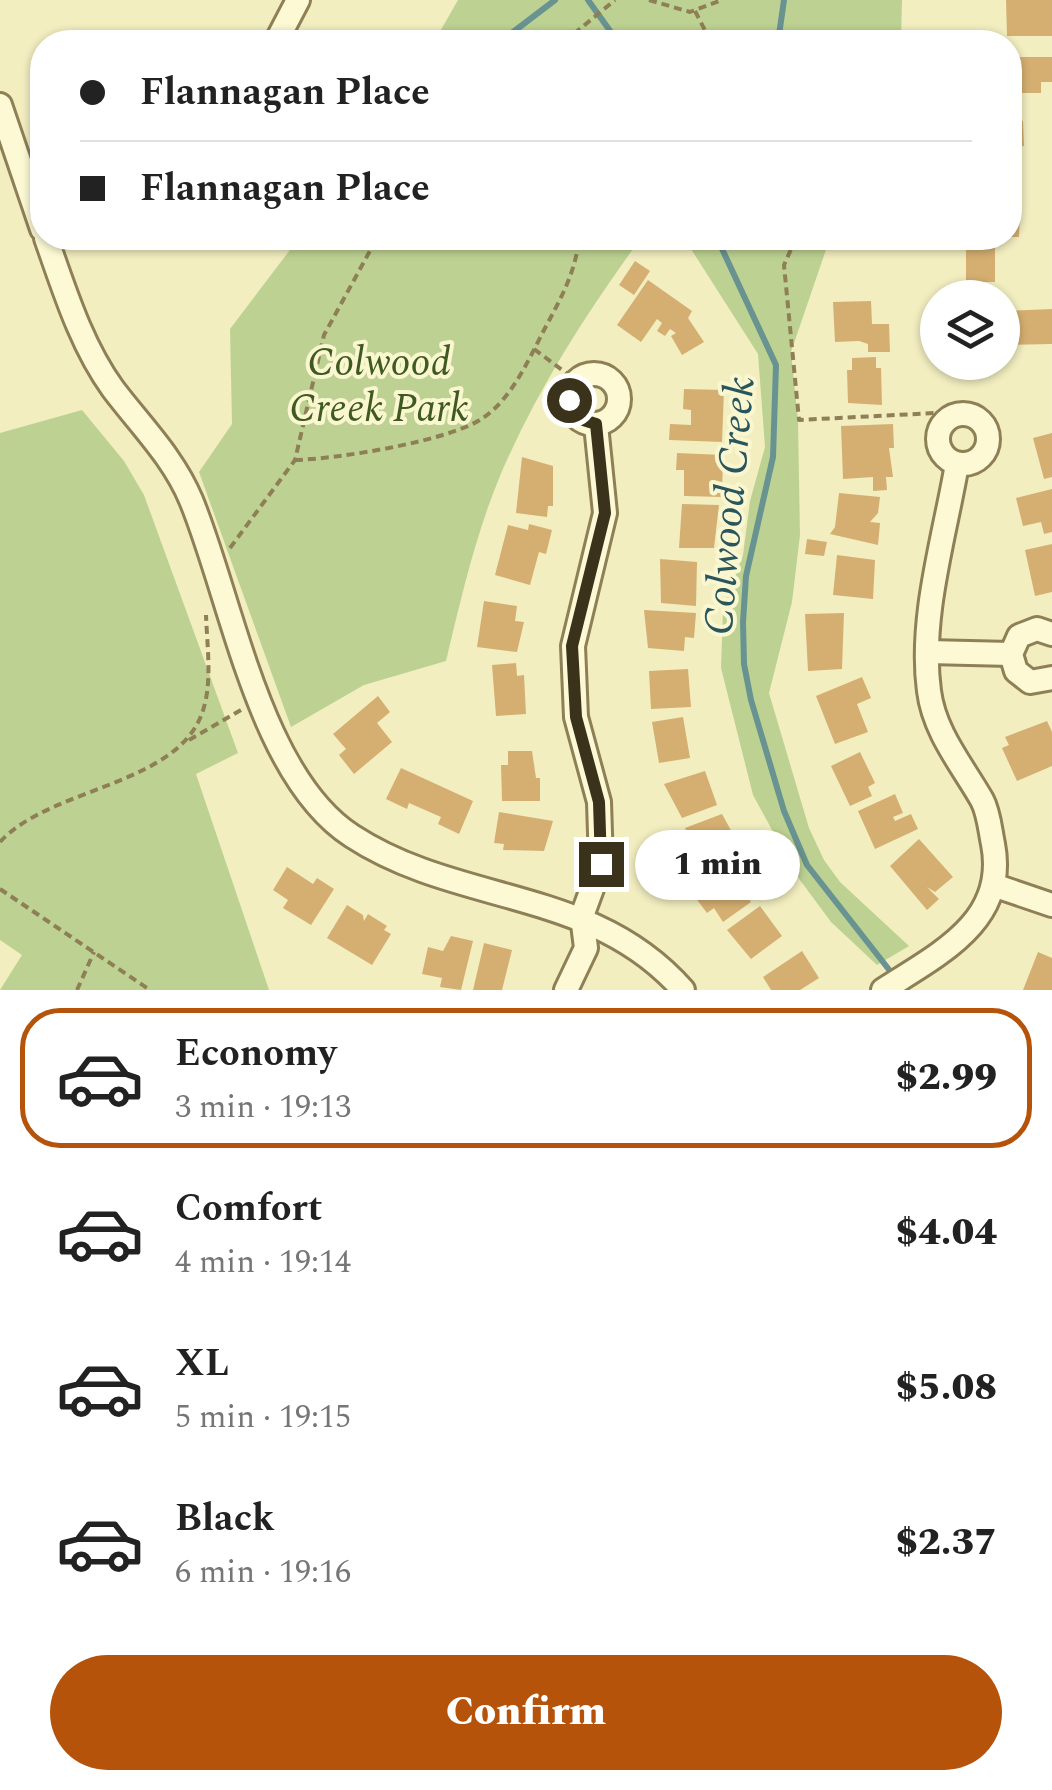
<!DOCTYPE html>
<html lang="en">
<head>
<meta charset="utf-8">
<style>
	:root { --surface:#fff; --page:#f2f2f2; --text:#222; --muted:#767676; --line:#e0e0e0; --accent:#b45309 }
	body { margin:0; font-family:Spectral,serif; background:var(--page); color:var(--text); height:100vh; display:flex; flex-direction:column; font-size:38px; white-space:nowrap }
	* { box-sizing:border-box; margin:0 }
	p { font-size:32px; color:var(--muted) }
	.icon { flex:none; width:55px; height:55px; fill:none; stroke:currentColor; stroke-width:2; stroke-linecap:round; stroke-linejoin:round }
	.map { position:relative; height:990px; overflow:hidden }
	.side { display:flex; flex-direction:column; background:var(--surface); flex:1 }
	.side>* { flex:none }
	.banner { position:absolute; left:30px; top:30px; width:992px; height:220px; border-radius:40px; box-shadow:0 2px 8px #0004; display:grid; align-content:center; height:220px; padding:0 50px; background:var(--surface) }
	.buttons { position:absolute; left:920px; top:280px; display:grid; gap:20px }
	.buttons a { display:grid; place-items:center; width:100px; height:100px; border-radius:50%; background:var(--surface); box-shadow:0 2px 8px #0004; font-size:50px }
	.end { position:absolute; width:45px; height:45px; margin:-22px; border:12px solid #3b321c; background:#fff; box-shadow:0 0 0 5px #fff }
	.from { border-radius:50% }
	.bubble { position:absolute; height:70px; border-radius:35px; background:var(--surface); box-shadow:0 2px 8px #0004; font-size:32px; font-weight:800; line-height:70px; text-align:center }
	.banner b { display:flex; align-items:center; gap:35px; height:95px; font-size:38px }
	.banner b+b { border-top:2px solid var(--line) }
	.banner i { width:25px; height:25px; background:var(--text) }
	ul { padding:18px 0 0; list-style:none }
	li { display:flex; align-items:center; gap:30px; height:140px; margin:0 20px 15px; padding:0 30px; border:5px solid transparent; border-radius:40px }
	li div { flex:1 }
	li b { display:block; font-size:38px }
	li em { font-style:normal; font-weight:800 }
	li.selected { border-color:var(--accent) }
	li>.icon { width:90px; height:90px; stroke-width:1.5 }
	.action { display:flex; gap:20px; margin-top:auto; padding:20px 50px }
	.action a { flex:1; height:115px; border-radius:60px; background:var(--accent); color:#fff; font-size:40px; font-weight:800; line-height:115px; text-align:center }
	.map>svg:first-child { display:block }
</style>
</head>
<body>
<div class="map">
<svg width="1052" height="990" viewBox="0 0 1052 990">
	<rect width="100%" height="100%" fill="#f2eec0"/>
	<g fill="#bdd292">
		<path d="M 458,0 L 902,0 L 901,38 L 899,42 L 434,42 Z"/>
		<path d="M 299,238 L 641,238 C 587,312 536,391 500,476 C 475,536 461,599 446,661 L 364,685 L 291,727 L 199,472 L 232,424 L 230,329 Z"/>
		<path d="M 684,238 L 830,238 L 791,352 L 798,421 L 800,535 L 792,602 L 769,693 L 809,828 L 824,860 L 840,882 L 909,946 L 877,965 L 831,922 L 797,876 L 753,795 L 721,668 L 723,610 L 743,555 L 750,501 L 765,447 L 758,354 Z"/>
		<path d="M 82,410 L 124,461 L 144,495 L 238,753 L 196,774 L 269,990 L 0,990 L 22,955 L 0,940 L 0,433 Z"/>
	</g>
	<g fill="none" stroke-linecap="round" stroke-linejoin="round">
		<g stroke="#699391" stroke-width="6">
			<path d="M 588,0 L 618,42"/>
			<path d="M 500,42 L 555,0"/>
			<path d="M 778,42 L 784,0"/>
			<path d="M 717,238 L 776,365 L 773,457 L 746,576 L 743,622 L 744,664 L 751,700 L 784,811 L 807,865 L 894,976"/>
		</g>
	</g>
	<g fill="#d5af71">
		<path d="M 1006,0 L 1052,0 L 1052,36 L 1007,36 Z"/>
		<path d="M 1010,57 L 1052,57 L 1052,82 L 1041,82 L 1041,93 L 1010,93 Z"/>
		<path d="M 1010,121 L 1023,121 L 1024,146 L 1010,147 Z"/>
		<path d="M 1010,155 L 1018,155 L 1019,180 L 1010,180 Z"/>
		<path d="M 1010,213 L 1020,213 L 1019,237 L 1010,237 Z"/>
		<rect x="966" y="238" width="29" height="44"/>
		<path d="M 635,261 L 650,271 L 634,295 L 619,285 Z"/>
		<path d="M 648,280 L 692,311 L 688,318 L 704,342 L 682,355 L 671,336 L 676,333 L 670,329 L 665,336 L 657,331 L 662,323 L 657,319 L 641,342 L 617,325 Z"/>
		<path d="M 871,301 L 872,324 L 889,324 L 890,352 L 868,352 L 868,344 L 859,341 L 835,342 L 833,302 Z"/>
		<path d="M 1052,309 L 1052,344 L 1007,345 L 1006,311 Z"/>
		<path d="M 876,357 L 876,368 L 881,368 L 882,405 L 848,403 L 847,370 L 852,370 L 852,358 Z"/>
		<path d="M 684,389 L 724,390 L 722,442 L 669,440 L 670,424 L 691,425 L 691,410 L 683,409 Z"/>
		<path d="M 893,424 L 894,448 L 889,448 L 893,477 L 886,477 L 887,490 L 873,491 L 873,477 L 843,479 L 841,426 Z"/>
		<path d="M 1052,433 L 1052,477 L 1044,479 L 1033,438 Z"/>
		<path d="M 677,453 L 723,455 L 722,497 L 684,496 L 684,470 L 676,470 Z"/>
		<path d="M 522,457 L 553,466 L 553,506 L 548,506 L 547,517 L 516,513 Z"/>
		<path d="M 1052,489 L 1052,532 L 1044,534 L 1041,522 L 1023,526 L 1016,498 Z"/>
		<path d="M 839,493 L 880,497 L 878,513 L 870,522 L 880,523 L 878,545 L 830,534 L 835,527 Z"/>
		<path d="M 682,504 L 719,505 L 714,548 L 679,548 Z"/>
		<path d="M 529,524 L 552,530 L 546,554 L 539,552 L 530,585 L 495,575 L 508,525 L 528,530 Z"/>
		<path d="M 807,539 L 827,542 L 824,556 L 805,554 Z"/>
		<path d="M 1052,544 L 1052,592 L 1035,596 L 1025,550 Z"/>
		<path d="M 837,555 L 875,560 L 873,599 L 833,595 Z"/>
		<path d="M 660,559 L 697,562 L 696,606 L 661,603 Z"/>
		<path d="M 484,601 L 517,606 L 515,621 L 524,622 L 517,652 L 477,647 Z"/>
		<path d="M 644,610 L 696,613 L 694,638 L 685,637 L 684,651 L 648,648 Z"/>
		<path d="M 844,613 L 842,669 L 808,671 L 805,614 Z"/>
		<path d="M 516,663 L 517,676 L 524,675 L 526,714 L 496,716 L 492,665 Z"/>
		<path d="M 688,669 L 691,707 L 651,709 L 649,671 Z"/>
		<path d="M 862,677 L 871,698 L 857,704 L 868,732 L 835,744 L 816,696 Z"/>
		<path d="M 378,696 L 390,712 L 377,723 L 392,742 L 354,774 L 339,755 L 346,749 L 333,734 Z"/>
		<path d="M 683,717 L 690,758 L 659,763 L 652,722 Z"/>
		<path d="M 1047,721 L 1052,732 L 1052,766 L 1017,781 L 1002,748 L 1009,745 L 1005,737 Z"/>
		<path d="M 508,751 L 532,751 L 536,778 L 540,778 L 540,801 L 502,801 L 501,765 L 508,765 Z"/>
		<path d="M 860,752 L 875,783 L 868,787 L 872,796 L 850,806 L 831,766 Z"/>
		<path d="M 401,768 L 473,801 L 459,834 L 438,824 L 441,817 L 409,803 L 407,809 L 386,799 Z"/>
		<path d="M 705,771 L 717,805 L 682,818 L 664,784 Z"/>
		<path d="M 895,794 L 903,813 L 893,817 L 895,821 L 911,814 L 918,829 L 875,849 L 858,811 Z"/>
		<path d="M 499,812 L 553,821 L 544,851 L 503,850 L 504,844 L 494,843 Z"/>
		<path d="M 722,814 L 739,845 L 734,847 L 737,856 L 704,869 L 685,828 Z"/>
		<path d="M 919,839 L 953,877 L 935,892 L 927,887 L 939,899 L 927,910 L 890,866 Z"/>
		<path d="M 287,867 L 313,884 L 317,878 L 334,889 L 311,925 L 283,908 L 288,900 L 273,890 Z"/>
		<path d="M 730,874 L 751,902 L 723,922 L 714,908 L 707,913 L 695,897 Z"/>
		<path d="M 347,905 L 363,915 L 364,921 L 368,914 L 387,926 L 384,930 L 391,934 L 372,965 L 327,938 Z"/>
		<path d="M 760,906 L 782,936 L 751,959 L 727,930 Z"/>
		<path d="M 451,936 L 473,941 L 461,990 L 440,987 L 442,978 L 422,974 L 428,947 L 443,951 Z"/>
		<path d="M 484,943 L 512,950 L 502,990 L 473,990 Z"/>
		<path d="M 802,951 L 819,978 L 800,990 L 771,990 L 763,977 Z"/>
		<path d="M 1038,952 L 1052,958 L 1052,990 L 1023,990 Z"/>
	</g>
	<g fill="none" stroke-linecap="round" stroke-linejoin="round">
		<defs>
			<g id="minor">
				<path d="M 276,42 L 298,0"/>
				<path d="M 0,105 L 42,229"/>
				<path d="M 46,238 C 64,289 81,345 113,389 C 141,426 173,457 191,500 C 232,599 259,776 352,836 C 459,906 593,887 683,990"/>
				<circle cx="594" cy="399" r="25"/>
				<circle cx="963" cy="439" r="25"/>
				<path d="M 1052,634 L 1037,629 L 1019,636 L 1011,654 L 1016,671 L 1030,682 L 1052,678"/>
				<path d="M 928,652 L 1011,654"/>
				<path d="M 993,885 L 1052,905"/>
				<path d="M 566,990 L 586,948 L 582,916 L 601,864 L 599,802 L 576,717 L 573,646 L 605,513 L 596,425"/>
				<path d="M 883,990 C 939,954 1008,921 993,844 C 990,830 989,813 982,800 C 962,765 934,732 929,691 C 919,618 945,535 957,464"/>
			</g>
		</defs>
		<use href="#minor" stroke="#8e7f56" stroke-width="28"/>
		<g stroke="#8e7f56" stroke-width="4" stroke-dasharray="8 5" stroke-linecap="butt">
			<path d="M 649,0 L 690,12 L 722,0"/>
			<path d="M 695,11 L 711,42"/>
			<path d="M 564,42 L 615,0"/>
			<path d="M 796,238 L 784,265 L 799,420 L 935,413 L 946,421"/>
			<path d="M 534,349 L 577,381"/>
			<path d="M 295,460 C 337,459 450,441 483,418 C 512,398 528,361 544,330 C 560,300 576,272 579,238"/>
			<path d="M 230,548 L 295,460 L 324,335 L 377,238"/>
			<path d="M 189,740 L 241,710"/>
			<path d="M 0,842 C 51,786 183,786 204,707 C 212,680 207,644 206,615"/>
			<path d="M 0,889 L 150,990"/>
			<path d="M 77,990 L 94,952"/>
		</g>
		<use href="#minor" stroke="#fcf9d4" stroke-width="22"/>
	</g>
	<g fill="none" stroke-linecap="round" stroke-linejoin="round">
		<path stroke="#3b321c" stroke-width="12" d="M 569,400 L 577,418 L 596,424 L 605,513 L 572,646 L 576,717 L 599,802 L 601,864"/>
	</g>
	<g text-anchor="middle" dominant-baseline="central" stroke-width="8" stroke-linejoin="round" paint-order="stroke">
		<g font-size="40" font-style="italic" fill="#3f5a20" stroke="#f9f6d0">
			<text x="379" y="363">Colwood<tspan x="379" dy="46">Creek Park</tspan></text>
		</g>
		<g font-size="42" font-style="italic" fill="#29555d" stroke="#f9f6d0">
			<text transform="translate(730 506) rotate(-85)">Colwood Creek</text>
		</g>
	</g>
</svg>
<div class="buttons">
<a><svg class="icon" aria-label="layers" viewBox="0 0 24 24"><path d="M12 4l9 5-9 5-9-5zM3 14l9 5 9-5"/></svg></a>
</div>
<i class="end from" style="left:569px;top:400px"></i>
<i class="end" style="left:601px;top:864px"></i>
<div class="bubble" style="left:635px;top:830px;width:165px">1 min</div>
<div class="banner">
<b><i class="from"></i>Flannagan Place</b>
<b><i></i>Flannagan Place</b>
</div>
</div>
<section class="side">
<ul>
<li class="selected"><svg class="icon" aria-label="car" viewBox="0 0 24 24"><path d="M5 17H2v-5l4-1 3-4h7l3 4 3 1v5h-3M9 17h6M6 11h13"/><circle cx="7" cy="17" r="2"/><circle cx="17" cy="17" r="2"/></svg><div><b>Economy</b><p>3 min · 19:13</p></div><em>$2.99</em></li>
<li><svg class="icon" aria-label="car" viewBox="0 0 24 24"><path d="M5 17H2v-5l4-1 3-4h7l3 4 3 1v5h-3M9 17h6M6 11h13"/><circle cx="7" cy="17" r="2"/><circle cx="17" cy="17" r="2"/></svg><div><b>Comfort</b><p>4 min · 19:14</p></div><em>$4.04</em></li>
<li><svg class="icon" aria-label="car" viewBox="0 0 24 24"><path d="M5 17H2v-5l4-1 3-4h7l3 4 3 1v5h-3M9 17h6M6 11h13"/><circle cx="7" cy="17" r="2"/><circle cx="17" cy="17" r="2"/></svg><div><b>XL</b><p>5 min · 19:15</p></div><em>$5.08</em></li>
<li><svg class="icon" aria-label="car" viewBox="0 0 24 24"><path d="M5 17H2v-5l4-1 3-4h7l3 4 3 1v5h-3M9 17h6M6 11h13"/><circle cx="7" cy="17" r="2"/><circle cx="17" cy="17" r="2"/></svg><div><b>Black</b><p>6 min · 19:16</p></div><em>$2.37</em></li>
</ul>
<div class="action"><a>Confirm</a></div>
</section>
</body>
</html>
